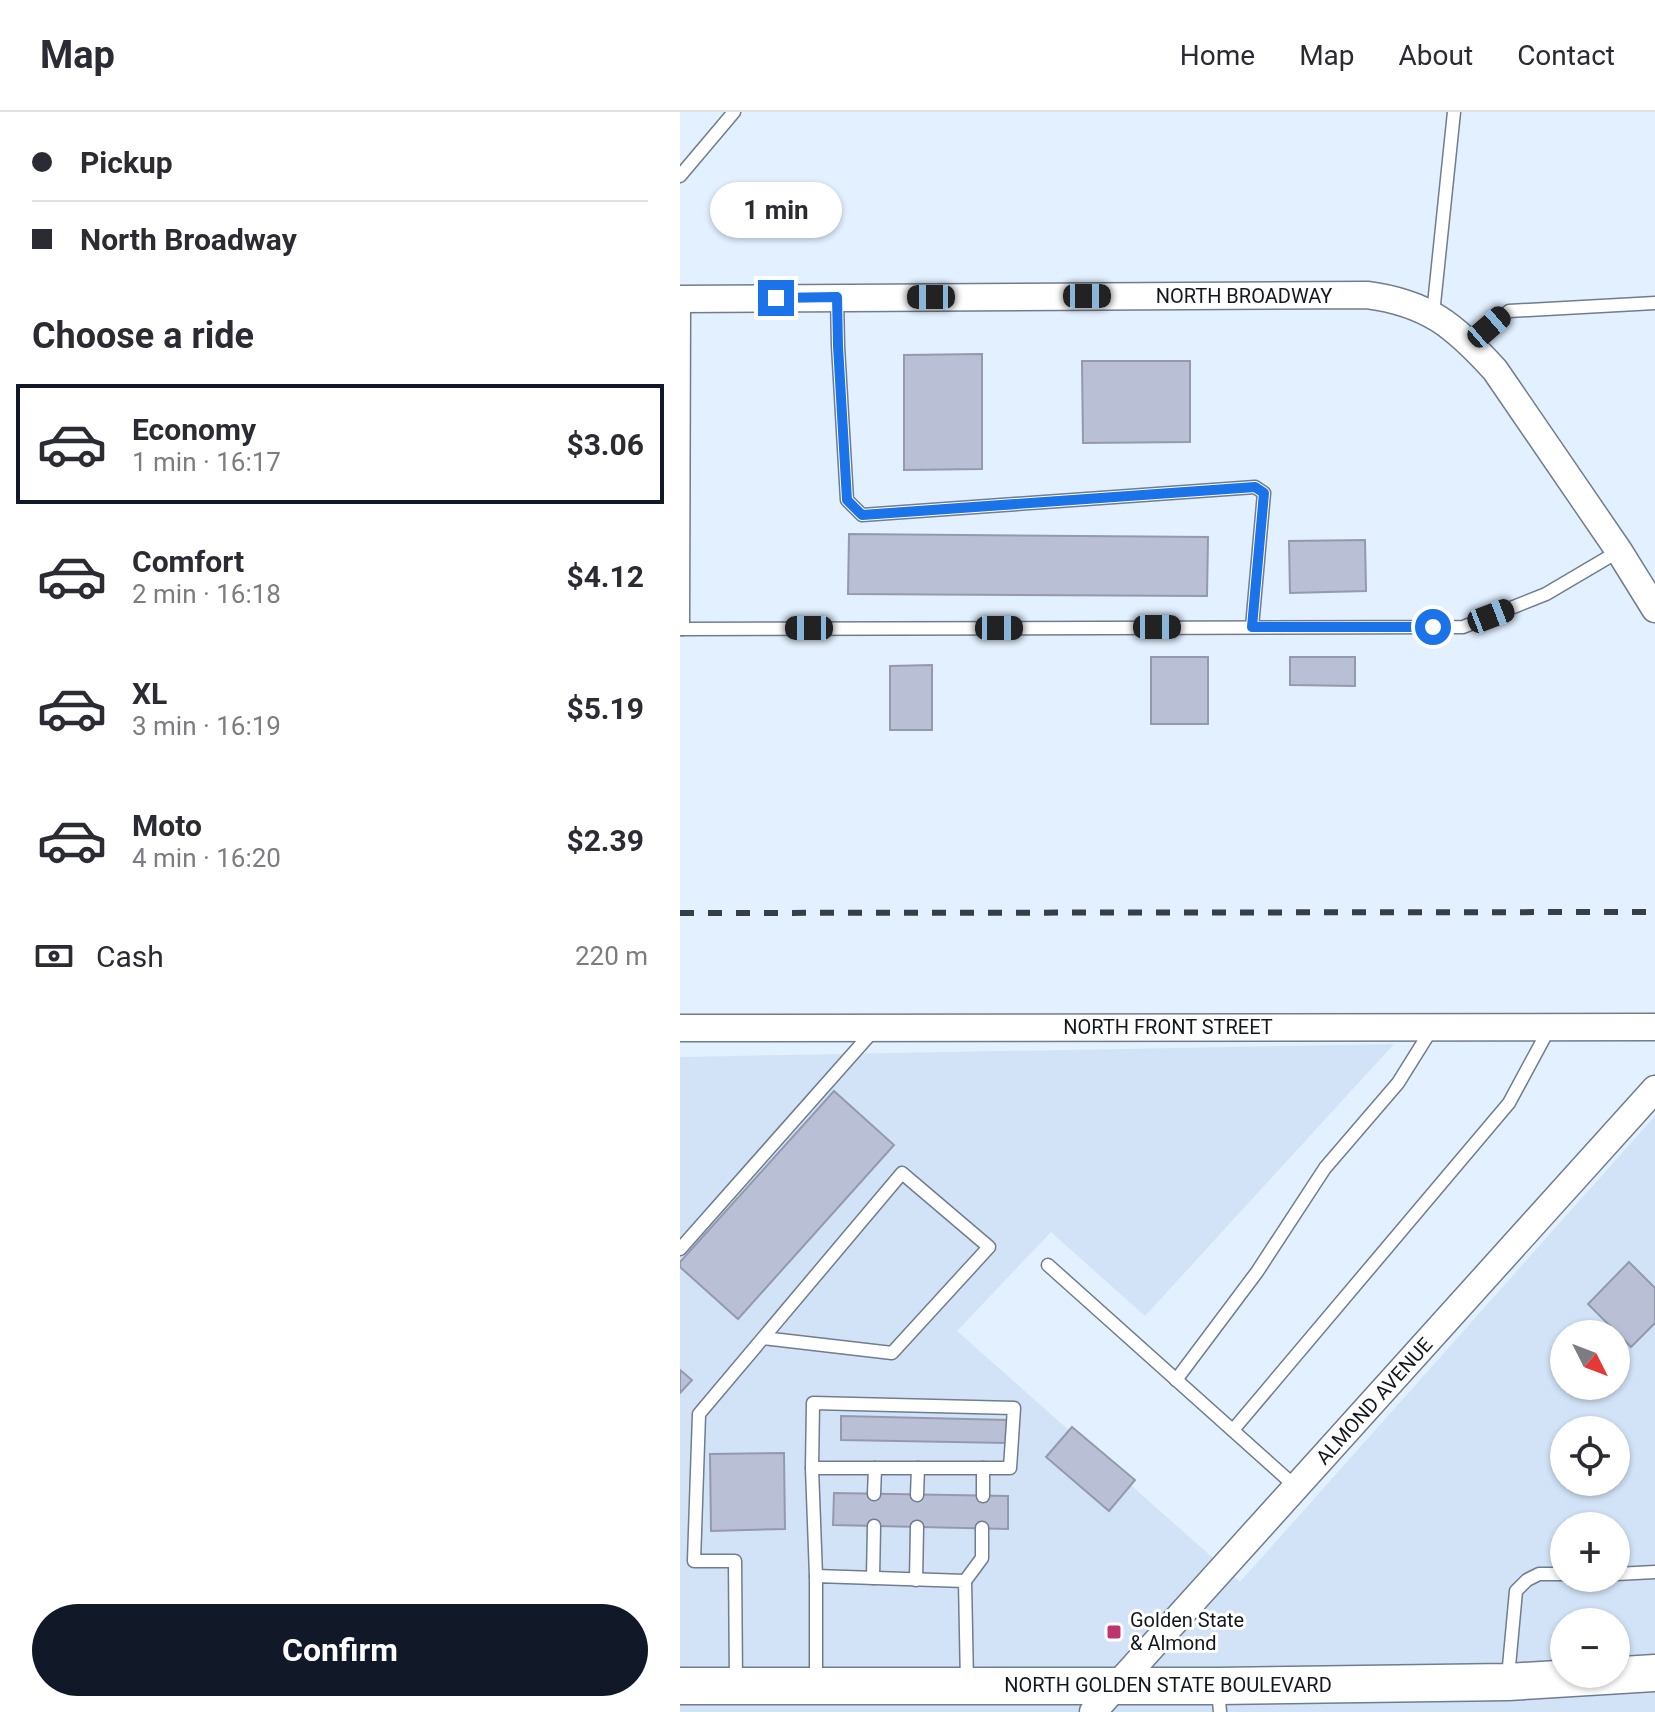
<!DOCTYPE html>
<html lang="en">
<head>
<meta charset="utf-8">
<style>
	:root { --surface:#fff; --page:#f7f7f7; --text:#2b2b33; --muted:#7c7c81; --line:#e1e1e2; --accent:#111827 }
	body { margin:0; font-family:Roboto,sans-serif; background:var(--page); color:var(--text); height:100vh; display:flex; flex-direction:column; font-size:30px; white-space:nowrap }
	* { box-sizing:border-box; margin:0 }
	p { font-size:26px; color:var(--muted) }
	.icon { flex:none; width:44px; height:44px; fill:none; stroke:currentColor; stroke-width:2; stroke-linecap:round; stroke-linejoin:round }
	.map { position:relative; flex:1; overflow:hidden }
	.panel { display:flex; flex-direction:column; background:var(--surface); width:680px }
	.panel>* { flex:none }
	.top-card { display:grid; align-content:center; height:176px; padding:0 32px; background:var(--surface) }
	.needle { width:52px; rotate:132deg }
	.tools { position:absolute; left:870px; top:1208px; display:grid; gap:16px }
	.tools a { display:grid; place-items:center; width:80px; height:80px; border-radius:50%; background:var(--surface); box-shadow:0 2px 6px #0004; font-size:40px }
	.end { position:absolute; width:36px; height:36px; margin:-18px; border:10px solid #1a73e8; background:#fff; box-shadow:0 0 0 4px #fff }
	.from { border-radius:50% }
	.bubble { position:absolute; height:56px; border-radius:28px; background:var(--surface); box-shadow:0 2px 6px #0004; font-size:26px; font-weight:700; line-height:56px; text-align:center }
	.car { position:absolute; width:24px; height:48px; margin:-24px -12px; border-radius:10px; box-shadow:0 0 6px 2px #0007; background:linear-gradient(#222 24%,#8ab4d8 0 40%,#222 0 76%,#8ab4d8 0 86%,#222 0) }
	.top-card b { display:flex; align-items:center; gap:28px; height:76px; font-size:30px }
	.top-card b+b { border-top:2px solid var(--line) }
	.top-card i { width:20px; height:20px; background:var(--text) }
	ul { padding:0; list-style:none }
	li { display:flex; align-items:center; gap:24px; height:120px; margin:0 16px 12px; padding:0 16px; border:4px solid transparent; border-radius:0px }
	li div { flex:1 }
	li b { display:block; font-size:30px }
	li em { font-style:normal; font-weight:700 }
	li.selected { border-color:var(--accent) }
	li>.icon { width:72px; height:72px; stroke-width:1.5 }
	h2 { padding:0 32px; font-size:36px; line-height:96px }
	.pay { display:flex; align-items:center; gap:20px; height:88px; padding:0 32px; font-size:30px }
	.pay p { margin-inline-start:auto }
	.action { display:flex; gap:16px; margin-top:auto; padding:16px 32px }
	.action a { flex:1; height:92px; border-radius:48px; background:var(--accent); color:#fff; font-size:32px; font-weight:700; line-height:92px; text-align:center }
	header { display:flex; align-items:center; gap:48px; box-sizing:border-box; height:112px; padding:0 40px; background:var(--surface); border-bottom:2px solid var(--line) }
	header strong { font-size:38px }
	nav { display:flex; gap:44px; margin-inline-start:auto; font-size:28px }
	main { display:flex; flex:1; min-height:0 }
	.map>svg:first-child { display:block }
</style>
</head>
<body>
<header>
<strong>Map</strong>
<nav><a>Home</a><a>Map</a><a>About</a><a>Contact</a></nav>
</header>
<main>
<section class="panel">
<div class="top-card">
<b><i class="from"></i>Pickup</b>
<b><i></i>North Broadway</b>
</div>
<h2>Choose a ride</h2>
<ul>
<li class="selected"><svg class="icon" aria-label="car" viewBox="0 0 24 24"><path d="M5 17H2v-5l4-1 3-4h7l3 4 3 1v5h-3M9 17h6M6 11h13"/><circle cx="7" cy="17" r="2"/><circle cx="17" cy="17" r="2"/></svg><div><b>Economy</b><p>1 min · 16:17</p></div><em>$3.06</em></li>
<li><svg class="icon" aria-label="car" viewBox="0 0 24 24"><path d="M5 17H2v-5l4-1 3-4h7l3 4 3 1v5h-3M9 17h6M6 11h13"/><circle cx="7" cy="17" r="2"/><circle cx="17" cy="17" r="2"/></svg><div><b>Comfort</b><p>2 min · 16:18</p></div><em>$4.12</em></li>
<li><svg class="icon" aria-label="car" viewBox="0 0 24 24"><path d="M5 17H2v-5l4-1 3-4h7l3 4 3 1v5h-3M9 17h6M6 11h13"/><circle cx="7" cy="17" r="2"/><circle cx="17" cy="17" r="2"/></svg><div><b>XL</b><p>3 min · 16:19</p></div><em>$5.19</em></li>
<li><svg class="icon" aria-label="car" viewBox="0 0 24 24"><path d="M5 17H2v-5l4-1 3-4h7l3 4 3 1v5h-3M9 17h6M6 11h13"/><circle cx="7" cy="17" r="2"/><circle cx="17" cy="17" r="2"/></svg><div><b>Moto</b><p>4 min · 16:20</p></div><em>$2.39</em></li>
</ul>
<div class="pay"><svg class="icon" aria-label="cash" viewBox="0 0 24 24"><path d="M3 7h18v10H3z"/><circle cx="12" cy="12" r="2"/></svg>Cash<p>220 m</p></div>
<div class="action"><a>Confirm</a></div>
</section>
<div class="map">
<svg width="975" height="1600" viewBox="0 0 975 1600">
	<rect width="100%" height="100%" fill="#e2f0ff"/>
	<path fill="#d2e3f7" fill-rule="evenodd" d="M 714,932 L 465,1204 L 371,1120 L 277,1219 L 560,1470 L 975,1004 L 975,1600 L 0,1600 L 0,945 ZM 884,1222 L 936,1222 L 936,1274 L 884,1274 ZM 884,1318 L 936,1318 L 936,1370 L 884,1370 ZM 884,1414 L 936,1414 L 936,1466 L 884,1466 ZM 884,1510 L 936,1510 L 936,1562 L 884,1562 Z"/>
	<g fill="#b9bfd5" stroke="#9499ae" stroke-width="2">
		<path d="M 302,242 L 302,357 L 224,358 L 224,243 Z"/>
		<path d="M 402,249 L 510,249 L 510,330 L 403,331 Z"/>
		<path d="M 169,422 L 528,425 L 527,484 L 168,482 Z"/>
		<path d="M 685,428 L 686,479 L 610,481 L 609,429 Z"/>
		<rect x="471" y="545" width="57" height="67"/>
		<path d="M 610,545 L 675,545 L 675,574 L 610,573 Z"/>
		<path d="M 252,553 L 252,618 L 210,618 L 210,554 Z"/>
		<path d="M 154,979 L 214,1033 L 58,1207 L 0,1155 L 0,1150 Z"/>
		<path d="M 949,1150 L 975,1176 L 975,1211 L 951,1235 L 908,1192 Z"/>
		<path d="M 0,1258 L 12,1268 L 0,1281 Z"/>
		<path d="M 161,1304 L 329,1308 L 328,1331 L 161,1328 Z"/>
		<path d="M 392,1315 L 455,1368 L 429,1399 L 366,1345 Z"/>
		<path d="M 104,1341 L 105,1417 L 31,1419 L 30,1342 Z"/>
		<path d="M 154,1381 L 328,1384 L 328,1417 L 153,1413 Z"/>
	</g>
	<g fill="none" stroke-linecap="round" stroke-linejoin="round">
		<defs>
			<g id="lane">
				<path d="M 0,64 L 54,0"/>
				<path d="M 157,185 L 158,234 L 167,388 L 182,403 L 575,375 L 584,381 L 572,515"/>
				<path d="M 753,202 L 774,0"/>
				<path d="M 790,232 L 829,199 L 975,191"/>
				<path d="M 0,517 L 783,515 L 866,482 L 939,439"/>
				<path d="M 3,517 L 4,187"/>
				<path d="M 0,1137 L 194,918"/>
				<path d="M 368,1153 L 616,1375"/>
				<path d="M 496,1268 L 577,1160 L 645,1056 L 718,971 L 753,915"/>
				<path d="M 133,1291 L 334,1296 L 330,1356 L 132,1356 Z"/>
				<path d="M 553,1318 L 829,991 L 870,915"/>
				<path d="M 132,1356 L 136,1464"/>
				<path d="M 194,1382 L 195,1356"/>
				<path d="M 237,1383 L 238,1356"/>
				<path d="M 303,1384 L 303,1356"/>
				<path d="M 936,1462 L 975,1460"/>
				<path d="M 193,1466 L 194,1414"/>
				<path d="M 236,1468 L 237,1415"/>
				<path d="M 285,1469 L 302,1446 L 302,1416"/>
				<path d="M 828,1565 L 836,1479 L 847,1468 L 859,1462 L 884,1462"/>
				<path d="M 56,1571 L 55,1449 L 14,1449 L 19,1302 L 222,1061 L 309,1135 L 212,1241 L 83,1226"/>
				<path d="M 136,1571 L 136,1464 L 285,1469 L 287,1571"/>
				<path d="M 538,1577 L 540,1600"/>
			</g>
			<g id="street">
				<path d="M 0,187 L 687,183 C 748,191 775,214 815,258 L 939,439 L 975,497"/>
				<path d="M 0,916 L 975,915"/>
				<path d="M 413,1600 L 975,977"/>
			</g>
			<path id="secondary" d="M 0,1574 L 537,1574 L 828,1570 L 975,1561"/>
		</defs>
		<use href="#lane" stroke="#6f7d8e" stroke-width="15"/>
		<use href="#street" stroke="#6f7d8e" stroke-width="29"/>
		<use href="#secondary" stroke="#6f7d8e" stroke-width="39"/>
		<use href="#lane" stroke="#fff" stroke-width="12"/>
		<use href="#street" stroke="#fff" stroke-width="26"/>
		<use href="#secondary" stroke="#fff" stroke-width="36"/>
		<path stroke="#373f46" stroke-width="6" stroke-dasharray="14 14" stroke-linecap="butt" d="M 0,801 L 975,800"/>
	</g>
	<g fill="none" stroke-linecap="round" stroke-linejoin="round">
		<path stroke="#1a73e8" stroke-width="10" d="M 96,186 L 157,185 L 158,234 L 167,388 L 182,403 L 575,375 L 584,381 L 572,515 L 753,515"/>
	</g>
	<rect fill="#bf346d" stroke="#fff" stroke-width="3" x="426" y="1512" width="16" height="16" rx="4"/>
	<g text-anchor="middle" dominant-baseline="central" stroke-width="6" stroke-linejoin="round" paint-order="stroke">
		<g font-size="20" fill="#12181e" stroke="#fff">
			<text x="564" y="184">NORTH BROADWAY</text>
			<text x="488" y="915">NORTH FRONT STREET</text>
			<text transform="translate(694 1289) rotate(-48)">ALMOND AVENUE</text>
			<text x="488" y="1573">NORTH GOLDEN STATE BOULEVARD</text>
		</g>
		<g font-size="20" fill="#12181e" stroke="#fff" text-anchor="start">
			<text x="450" y="1508">Golden State<tspan x="450" dy="23">&amp; Almond</tspan></text>
		</g>
	</g>
</svg>
<div class="tools">
<a><svg class="needle" viewBox="-14 -14 28 28"><path d="M0-13l5 13h-10z" fill="#e53935"/><path d="M0 13l5-13h-10z" fill="#7c7c81"/></svg></a>
<a><svg class="icon" aria-label="locate" viewBox="0 0 24 24"><circle cx="12" cy="12" r="6"/><path d="M12 2v4M12 18v4M2 12h4M18 12h4"/></svg></a>
<a>+</a>
<a>−</a>
</div>
<i class="end from" style="left:753px;top:515px"></i>
<i class="end" style="left:96px;top:186px"></i>
<div class="bubble" style="left:30px;top:70px;width:132px">1 min</div>
<i class="car" style="left:407px;top:184px;rotate:90deg"></i>
<i class="car" style="left:251px;top:185px;rotate:270deg"></i>
<i class="car" style="left:809px;top:215px;rotate:49deg"></i>
<i class="car" style="left:811px;top:504px;rotate:69deg"></i>
<i class="car" style="left:477px;top:515px;rotate:90deg"></i>
<i class="car" style="left:129px;top:516px;rotate:270deg"></i>
<i class="car" style="left:319px;top:516px;rotate:90deg"></i>
</div>
</main>
</body>
</html>
